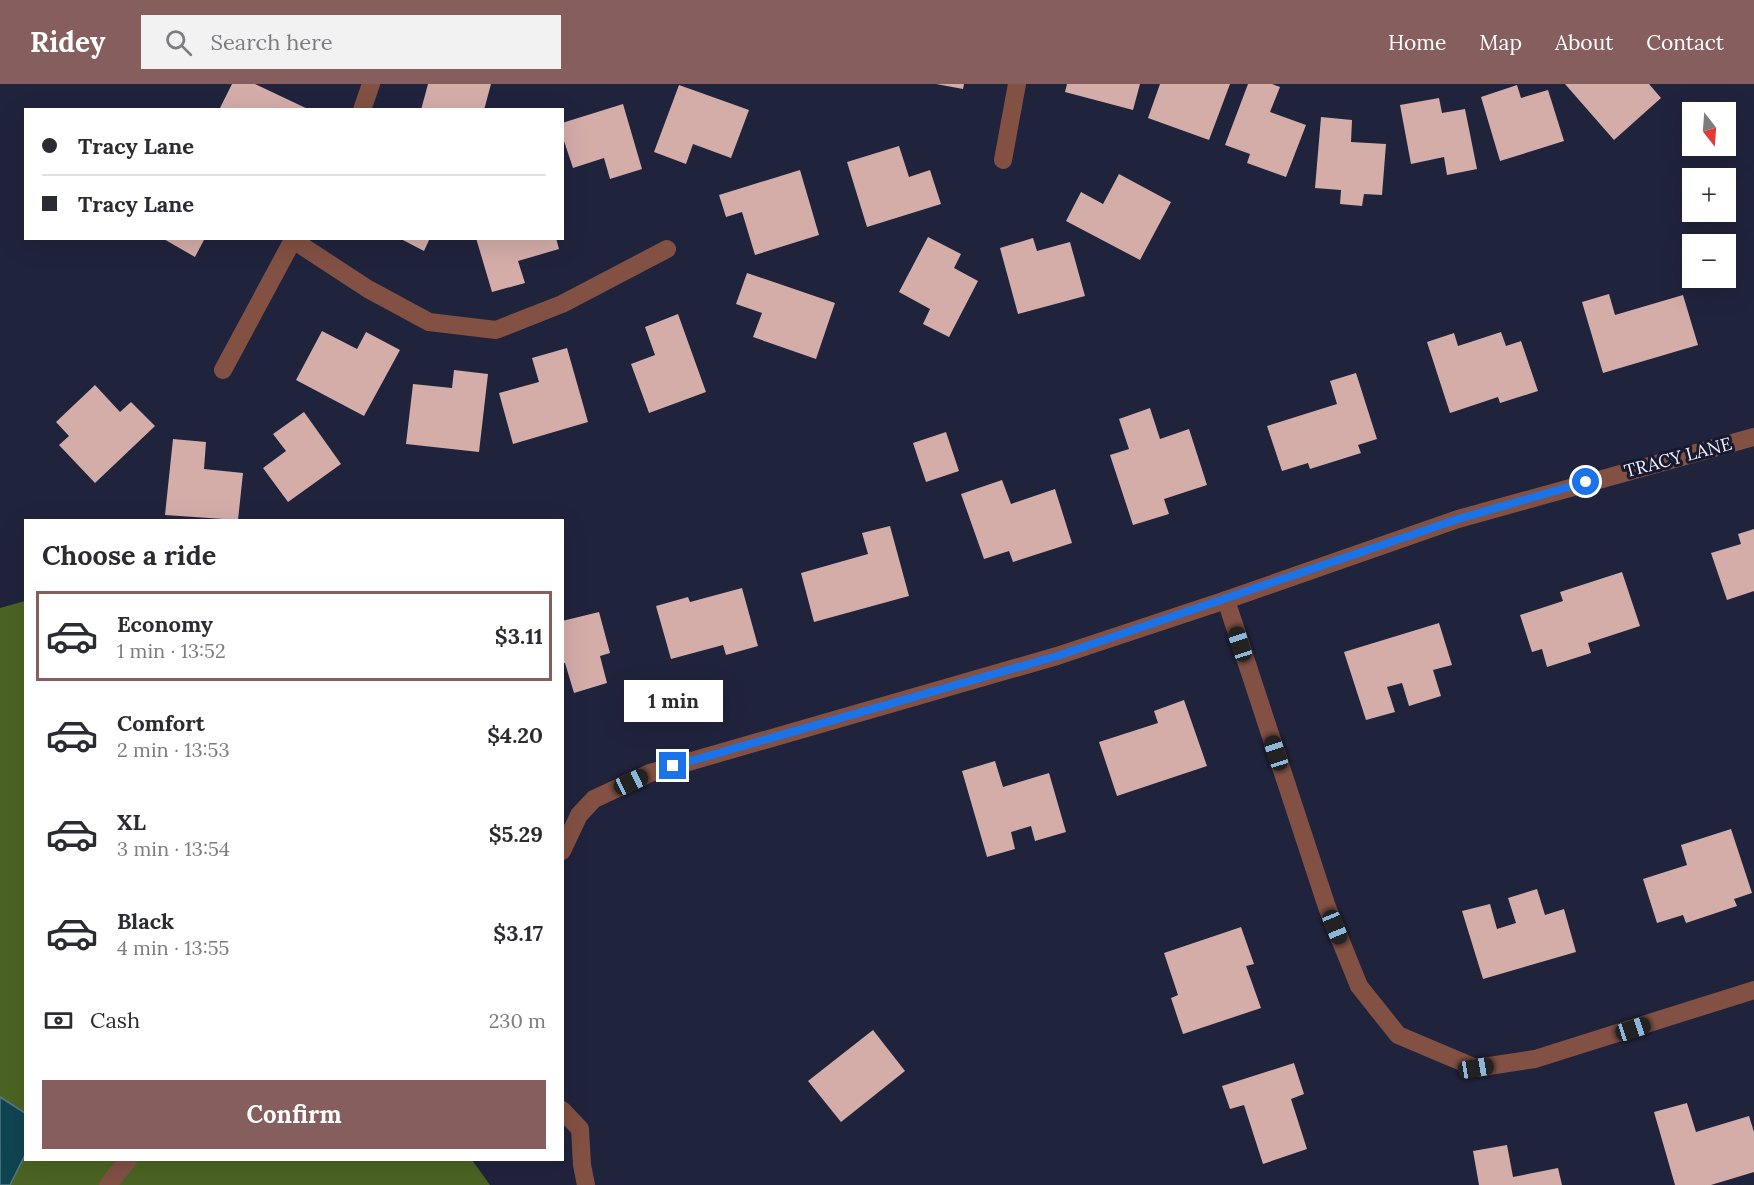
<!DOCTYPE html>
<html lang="en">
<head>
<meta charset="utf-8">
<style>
	:root { --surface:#fff; --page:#f2f2f3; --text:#2b2b33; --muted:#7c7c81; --line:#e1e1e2; --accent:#865e5d }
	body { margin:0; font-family:Lora,serif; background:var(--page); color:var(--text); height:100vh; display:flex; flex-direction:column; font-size:22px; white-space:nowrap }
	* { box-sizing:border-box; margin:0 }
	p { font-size:20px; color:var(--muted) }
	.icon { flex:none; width:33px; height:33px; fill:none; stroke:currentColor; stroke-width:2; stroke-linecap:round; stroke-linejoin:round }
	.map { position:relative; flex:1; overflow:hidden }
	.panel { position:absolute; left:24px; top:435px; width:540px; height:642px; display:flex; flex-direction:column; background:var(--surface); border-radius:0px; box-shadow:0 6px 24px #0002 }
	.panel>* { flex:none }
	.hud { position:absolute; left:24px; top:24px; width:540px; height:132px; border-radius:0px; box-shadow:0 6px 24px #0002; display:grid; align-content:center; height:132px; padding:0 18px; background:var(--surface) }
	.needle { width:39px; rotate:163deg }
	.controls { position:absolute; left:1682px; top:18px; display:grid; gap:12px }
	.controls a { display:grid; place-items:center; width:54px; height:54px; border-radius:0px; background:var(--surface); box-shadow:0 6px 24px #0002; font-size:30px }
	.end { position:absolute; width:27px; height:27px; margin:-14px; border:8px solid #1a73e8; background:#fff; box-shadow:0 0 0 3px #fff }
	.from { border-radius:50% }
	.bubble { position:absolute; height:42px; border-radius:0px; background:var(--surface); box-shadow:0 6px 24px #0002; font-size:20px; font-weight:700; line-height:42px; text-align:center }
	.car { position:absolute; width:18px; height:36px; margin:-18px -9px; border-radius:8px; box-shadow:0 0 4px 2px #0007; background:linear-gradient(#222 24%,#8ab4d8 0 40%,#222 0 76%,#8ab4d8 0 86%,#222 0) }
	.hud b { display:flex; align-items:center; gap:21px; height:57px; font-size:22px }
	.hud b+b { border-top:2px solid var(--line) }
	.hud i { width:15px; height:15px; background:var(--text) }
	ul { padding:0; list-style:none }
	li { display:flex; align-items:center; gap:18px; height:90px; margin:0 12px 9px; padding:0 6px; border:3px solid transparent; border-radius:0px }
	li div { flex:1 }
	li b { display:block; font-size:22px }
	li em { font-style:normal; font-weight:700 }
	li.on { border-color:var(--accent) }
	li>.icon { width:54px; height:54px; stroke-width:1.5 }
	h2 { padding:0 18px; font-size:27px; line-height:72px }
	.pay { display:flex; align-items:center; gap:15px; height:66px; padding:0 18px; font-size:22px }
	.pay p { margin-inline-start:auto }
	.button { display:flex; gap:12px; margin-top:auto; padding:12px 18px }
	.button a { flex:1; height:69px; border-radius:0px; background:var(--accent); color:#fff; font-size:24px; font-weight:700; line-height:69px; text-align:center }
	header { display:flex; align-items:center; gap:36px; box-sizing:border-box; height:84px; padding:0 30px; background:var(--accent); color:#fff }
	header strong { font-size:28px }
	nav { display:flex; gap:33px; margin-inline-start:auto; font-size:21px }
	.search { width:420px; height:54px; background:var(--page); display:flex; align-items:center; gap:15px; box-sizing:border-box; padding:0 21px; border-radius:0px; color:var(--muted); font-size:22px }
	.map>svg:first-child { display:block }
</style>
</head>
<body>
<header>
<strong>Ridey</strong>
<div class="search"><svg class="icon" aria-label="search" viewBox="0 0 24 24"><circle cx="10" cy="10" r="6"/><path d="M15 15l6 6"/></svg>Search here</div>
<nav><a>Home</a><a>Map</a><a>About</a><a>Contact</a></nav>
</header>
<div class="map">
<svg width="1754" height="1101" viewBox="0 0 1754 1101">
	<rect width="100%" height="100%" fill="#20233c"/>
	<path fill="#4b6423" d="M 25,517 L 26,1076 L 472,1076 L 490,1101 L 0,1101 L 0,524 Z"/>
	<path fill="#0f4551" stroke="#527984" stroke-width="1.5" d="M 0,1013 L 25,1029 L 25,1071 L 10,1101 L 0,1101 Z"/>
	<g fill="#d4ada9">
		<path d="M 232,0 L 255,0 L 310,26 L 219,26 Z"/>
		<path d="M 428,0 L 491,0 L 484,26 L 421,26 Z"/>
		<path d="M 936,0 L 964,0 L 963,5 Z"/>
		<path d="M 1067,0 L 1140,0 L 1133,26 L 1065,8 Z"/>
		<path d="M 1160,0 L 1230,0 L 1209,56 L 1148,34 Z"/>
		<path d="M 1248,0 L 1272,0 L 1280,3 L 1270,28 L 1306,41 L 1286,93 L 1247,79 L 1250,70 L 1225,61 Z"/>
		<path d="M 1565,0 L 1649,0 L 1661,14 L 1614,56 Z"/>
		<path d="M 679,1 L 749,26 L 731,74 L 693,60 L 686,80 L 654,68 Z"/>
		<path d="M 1517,1 L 1521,14 L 1548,6 L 1564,57 L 1500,77 L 1481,13 Z"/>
		<path d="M 1439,14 L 1442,29 L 1465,25 L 1477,85 L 1447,91 L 1444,73 L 1411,80 L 1400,21 Z"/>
		<path d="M 623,20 L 642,85 L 610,95 L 604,74 L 573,84 L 562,51 L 562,39 Z"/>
		<path d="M 1321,33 L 1352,36 L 1351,58 L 1386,60 L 1382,111 L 1364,110 L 1362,122 L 1340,120 L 1341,106 L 1315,104 Z"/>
		<path d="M 899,62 L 909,93 L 930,86 L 941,120 L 867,143 L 847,78 Z"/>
		<path d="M 800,86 L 819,151 L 755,171 L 742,128 L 726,133 L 719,111 Z"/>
		<path d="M 1119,90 L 1171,118 L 1140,176 L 1066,137 L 1081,108 L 1103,120 Z"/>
		<path d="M 928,153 L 961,170 L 954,184 L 978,197 L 949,253 L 923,240 L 930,225 L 899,208 Z"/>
		<path d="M 162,154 L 205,154 L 195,173 Z"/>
		<path d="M 399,154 L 430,154 L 424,167 Z"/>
		<path d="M 476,154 L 556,154 L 559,165 L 518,177 L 525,199 L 492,208 Z"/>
		<path d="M 1033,154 L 1037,167 L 1070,158 L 1085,212 L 1018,230 L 1000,164 Z"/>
		<path d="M 747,189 L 835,219 L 816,275 L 753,253 L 762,229 L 736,220 Z"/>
		<path d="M 1609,210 L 1615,231 L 1683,211 L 1698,261 L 1603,289 L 1582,218 Z"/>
		<path d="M 678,230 L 706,308 L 649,329 L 631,280 L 655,271 L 645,243 Z"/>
		<path d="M 322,247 L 357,265 L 366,248 L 400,266 L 364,332 L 296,296 Z"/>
		<path d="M 1501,248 L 1506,262 L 1521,257 L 1538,307 L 1500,319 L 1498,313 L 1450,329 L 1427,258 L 1454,249 L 1458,262 Z"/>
		<path d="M 567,264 L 588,338 L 513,360 L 499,309 L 539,298 L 532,274 Z"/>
		<path d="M 454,286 L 488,290 L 479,368 L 406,360 L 413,300 L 452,304 Z"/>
		<path d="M 1356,289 L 1377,355 L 1358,361 L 1361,369 L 1310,385 L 1308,379 L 1282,387 L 1267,342 L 1337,320 L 1330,297 Z"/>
		<path d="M 95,301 L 120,328 L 131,318 L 155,342 L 95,399 L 59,361 L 69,352 L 56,338 Z"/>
		<path d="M 1150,324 L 1160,355 L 1189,345 L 1207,401 L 1164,415 L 1169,430 L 1133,441 L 1110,371 L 1129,365 L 1119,335 Z"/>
		<path d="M 304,328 L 341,380 L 288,418 L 263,384 L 286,367 L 273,350 Z"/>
		<path d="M 946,348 L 959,387 L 926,398 L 913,359 Z"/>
		<path d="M 173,355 L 206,358 L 204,385 L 243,389 L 238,436 L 165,431 Z"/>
		<path d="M 1002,396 L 1011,420 L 1055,405 L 1072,459 L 1013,478 L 1009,467 L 984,475 L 961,410 Z"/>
		<path d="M 890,442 L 909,512 L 814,538 L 801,489 L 868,470 L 862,449 Z"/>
		<path d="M 1754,445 L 1754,507 L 1727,516 L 1711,469 L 1741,460 L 1738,450 Z"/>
		<path d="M 1622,488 L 1640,542 L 1588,559 L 1591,569 L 1547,583 L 1542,565 L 1532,568 L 1520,531 L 1563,517 L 1560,508 Z"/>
		<path d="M 742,504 L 758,562 L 726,571 L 723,561 L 671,575 L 656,522 L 688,513 L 690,518 Z"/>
		<path d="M 599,528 L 610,569 L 600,572 L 607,599 L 574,609 L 565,579 L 562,580 L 562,537 Z"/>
		<path d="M 1439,539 L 1452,581 L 1433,586 L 1441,612 L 1409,622 L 1402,599 L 1387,603 L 1395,628 L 1366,636 L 1344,568 Z"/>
		<path d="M 1184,616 L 1207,682 L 1117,712 L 1099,658 L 1158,639 L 1154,627 Z"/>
		<path d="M 995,677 L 1003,703 L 1049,689 L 1066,748 L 1035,757 L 1031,742 L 1011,748 L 1015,765 L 987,773 L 962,687 Z"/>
		<path d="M 1731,745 L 1752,809 L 1734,815 L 1737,822 L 1686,839 L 1683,831 L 1657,839 L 1643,795 L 1687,781 L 1681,761 Z"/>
		<path d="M 1537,805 L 1545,831 L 1564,825 L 1576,868 L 1483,895 L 1462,827 L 1490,820 L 1497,845 L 1516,839 L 1508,814 Z"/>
		<path d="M 1241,843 L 1254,880 L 1246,882 L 1261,924 L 1183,950 L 1171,914 L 1178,911 L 1164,869 Z"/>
		<path d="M 873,946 L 905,987 L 841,1038 L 808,997 Z"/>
		<path d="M 1294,979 L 1304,1010 L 1291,1015 L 1307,1065 L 1263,1080 L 1244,1021 L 1230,1025 L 1222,1002 Z"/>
		<path d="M 1687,1019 L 1696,1048 L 1749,1032 L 1754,1048 L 1754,1088 L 1711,1101 L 1675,1101 L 1654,1028 Z"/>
		<path d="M 1507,1061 L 1513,1093 L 1558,1084 L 1562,1101 L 1479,1101 L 1473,1067 Z"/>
	</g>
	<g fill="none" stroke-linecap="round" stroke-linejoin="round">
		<g stroke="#825143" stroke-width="18">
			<path d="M 362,26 L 371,0"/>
			<path d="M 1003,76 L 1017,0"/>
			<path d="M 293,156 L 368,205 L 429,238 L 496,246 L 562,220 L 667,165"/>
			<path d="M 223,286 L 294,154"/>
			<path d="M 1754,353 L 1458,435 L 1226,516 L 1327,823 L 1359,902 L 1398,951 L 1476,984 L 1535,975 L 1754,906"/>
			<path d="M 562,767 L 579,731 L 594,715 L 650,689 L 1057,572 L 1226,516"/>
			<path d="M 562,1026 L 580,1045 L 582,1081 L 586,1101"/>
			<path d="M 108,1101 L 128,1076"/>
		</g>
	</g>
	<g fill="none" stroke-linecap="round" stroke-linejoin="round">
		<path stroke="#1a73e8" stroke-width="8" d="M 673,682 L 1057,572 L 1458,435 L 1586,398"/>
	</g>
	<g text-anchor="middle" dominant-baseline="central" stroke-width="6" stroke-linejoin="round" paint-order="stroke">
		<g font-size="18" fill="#f0f2fc" stroke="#171931">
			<text transform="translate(1678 373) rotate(-15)">TRACY LANE</text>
		</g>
	</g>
</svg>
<div class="controls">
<a><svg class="needle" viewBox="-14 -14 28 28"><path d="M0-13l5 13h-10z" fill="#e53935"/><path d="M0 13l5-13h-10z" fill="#7c7c81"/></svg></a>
<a>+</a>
<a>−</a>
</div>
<i class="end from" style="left:1586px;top:398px"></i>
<i class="end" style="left:673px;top:682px"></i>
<div class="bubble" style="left:624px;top:596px;width:99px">1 min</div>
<i class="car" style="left:1240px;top:560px;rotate:342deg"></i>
<i class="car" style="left:1276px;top:669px;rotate:342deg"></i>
<i class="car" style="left:631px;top:698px;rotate:65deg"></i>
<i class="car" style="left:1335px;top:843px;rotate:158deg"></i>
<i class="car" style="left:1633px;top:945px;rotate:72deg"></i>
<i class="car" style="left:1476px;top:984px;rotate:81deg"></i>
<div class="hud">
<b><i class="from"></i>Tracy Lane</b>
<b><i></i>Tracy Lane</b>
</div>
<section class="panel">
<h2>Choose a ride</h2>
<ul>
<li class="on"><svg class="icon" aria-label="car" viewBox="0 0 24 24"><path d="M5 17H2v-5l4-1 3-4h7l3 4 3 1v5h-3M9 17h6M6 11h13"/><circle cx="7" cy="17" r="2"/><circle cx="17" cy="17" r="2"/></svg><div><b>Economy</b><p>1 min · 13:52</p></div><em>$3.11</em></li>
<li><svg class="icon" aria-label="car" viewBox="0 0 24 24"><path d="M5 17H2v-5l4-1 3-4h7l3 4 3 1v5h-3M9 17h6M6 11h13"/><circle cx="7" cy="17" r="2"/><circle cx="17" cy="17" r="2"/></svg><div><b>Comfort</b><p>2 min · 13:53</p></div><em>$4.20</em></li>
<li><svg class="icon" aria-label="car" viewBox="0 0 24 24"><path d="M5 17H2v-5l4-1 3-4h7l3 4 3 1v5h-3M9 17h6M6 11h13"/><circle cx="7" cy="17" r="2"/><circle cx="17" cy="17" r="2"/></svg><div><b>XL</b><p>3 min · 13:54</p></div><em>$5.29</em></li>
<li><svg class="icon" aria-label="car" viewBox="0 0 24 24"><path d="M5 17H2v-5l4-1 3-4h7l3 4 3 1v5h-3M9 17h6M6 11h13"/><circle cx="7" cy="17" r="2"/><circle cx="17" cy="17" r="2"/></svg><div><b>Black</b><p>4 min · 13:55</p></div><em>$3.17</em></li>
</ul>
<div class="pay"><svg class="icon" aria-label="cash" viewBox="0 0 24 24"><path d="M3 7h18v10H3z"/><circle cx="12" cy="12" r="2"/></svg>Cash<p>230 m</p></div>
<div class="button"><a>Confirm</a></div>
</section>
</div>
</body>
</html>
